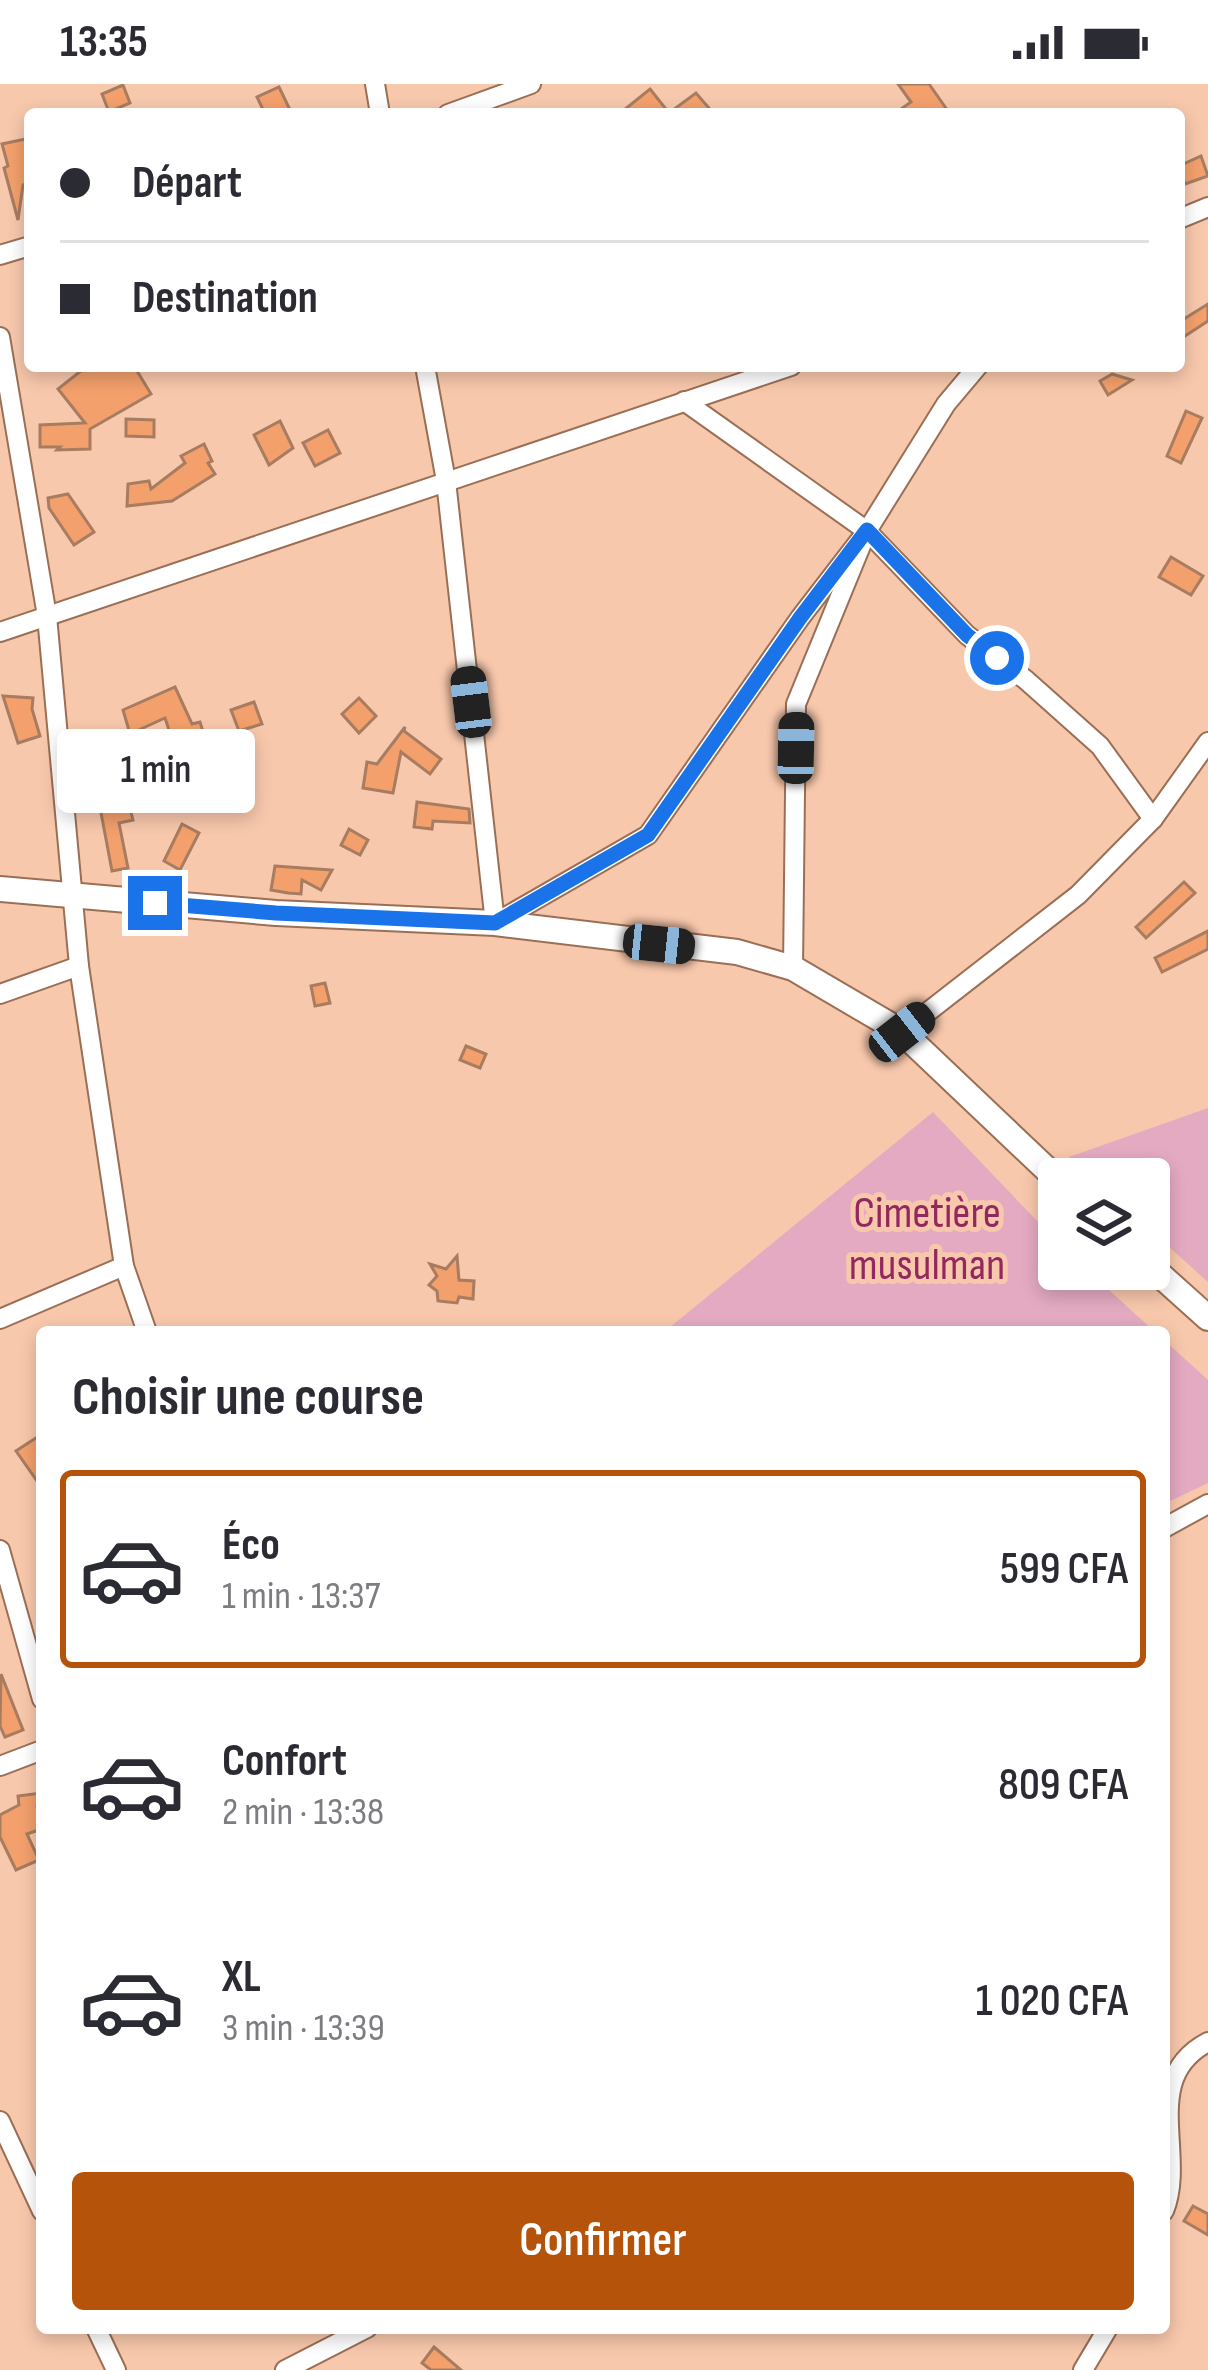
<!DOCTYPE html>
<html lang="fr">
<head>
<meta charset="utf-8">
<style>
	:root { --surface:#fff; --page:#f2f2f3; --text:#2b2b33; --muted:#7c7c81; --line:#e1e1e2; --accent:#b45309 }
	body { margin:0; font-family:"Sofia Sans Condensed",sans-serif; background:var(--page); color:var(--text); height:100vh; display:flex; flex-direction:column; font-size:45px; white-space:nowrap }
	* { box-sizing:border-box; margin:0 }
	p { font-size:39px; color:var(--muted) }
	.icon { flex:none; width:66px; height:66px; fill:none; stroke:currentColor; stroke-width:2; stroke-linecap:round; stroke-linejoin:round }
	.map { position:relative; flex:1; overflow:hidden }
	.panel { position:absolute; left:36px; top:1242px; width:1134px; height:1008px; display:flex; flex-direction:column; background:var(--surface); border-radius:12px; box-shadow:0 6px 18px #0003 }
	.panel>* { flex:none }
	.guide { position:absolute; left:24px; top:24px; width:1161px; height:264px; border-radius:12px; box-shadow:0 6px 18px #0003; display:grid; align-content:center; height:264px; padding:0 36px; background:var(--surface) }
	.fabs { position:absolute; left:1038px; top:1074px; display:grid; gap:24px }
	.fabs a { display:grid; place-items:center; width:132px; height:132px; border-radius:12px; background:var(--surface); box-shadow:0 6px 18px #0003; font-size:60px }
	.end { position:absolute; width:54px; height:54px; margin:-27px; border:15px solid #1a73e8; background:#fff; box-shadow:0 0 0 6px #fff }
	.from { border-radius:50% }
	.bubble { position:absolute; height:84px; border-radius:12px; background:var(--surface); box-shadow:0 6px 18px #0003; font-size:39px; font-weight:600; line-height:84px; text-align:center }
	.car { position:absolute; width:36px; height:72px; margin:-36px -18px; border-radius:15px; box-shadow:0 0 9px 3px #0007; background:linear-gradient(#222 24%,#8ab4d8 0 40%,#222 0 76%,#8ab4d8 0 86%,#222 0) }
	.guide b { display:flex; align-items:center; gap:42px; height:114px; font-size:45px }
	.guide b+b { border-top:3px solid var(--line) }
	.guide i { width:30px; height:30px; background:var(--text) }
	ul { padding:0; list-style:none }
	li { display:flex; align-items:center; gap:36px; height:198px; margin:0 24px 18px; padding:0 12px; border:6px solid transparent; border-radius:12px }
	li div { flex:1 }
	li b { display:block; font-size:45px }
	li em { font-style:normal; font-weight:600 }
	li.selected { border-color:var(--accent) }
	li>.icon { width:108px; height:108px; stroke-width:1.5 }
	h2 { padding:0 36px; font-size:54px; line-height:144px }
	.primary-button { display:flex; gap:24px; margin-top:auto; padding:24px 36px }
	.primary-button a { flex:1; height:138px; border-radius:12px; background:var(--accent); color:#fff; font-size:48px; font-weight:600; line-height:138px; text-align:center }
	.status { display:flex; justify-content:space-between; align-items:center; height:84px; padding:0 60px; background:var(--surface); direction:ltr }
	.status svg { height:33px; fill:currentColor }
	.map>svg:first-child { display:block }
</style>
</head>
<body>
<div class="status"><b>13:35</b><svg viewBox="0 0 49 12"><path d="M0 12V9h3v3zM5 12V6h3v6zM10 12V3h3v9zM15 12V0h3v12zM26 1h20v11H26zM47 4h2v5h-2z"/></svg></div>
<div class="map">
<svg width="1208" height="2286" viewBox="0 0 1208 2286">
	<rect width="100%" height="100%" fill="#f8c8ac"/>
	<g fill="#e4aac2">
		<path d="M 1208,1024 L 1208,1198 L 1149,1145 L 1149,1095 L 1094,1095 L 1069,1073 Z"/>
		<path d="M 933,1028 L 1059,1160 L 1059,1185 L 1086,1185 L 1155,1248 L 664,1248 Z"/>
		<path d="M 1164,1256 L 1208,1296 L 1208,1399 L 1164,1420 Z"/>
	</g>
	<g fill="#f3a06c" stroke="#a77c61" stroke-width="3">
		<path d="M 898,0 L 929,0 L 950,30 L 894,30 L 911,18 Z"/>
		<path d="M 123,1 L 130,19 L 109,28 L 102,10 Z"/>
		<path d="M 279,3 L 292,30 L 265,30 L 257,13 Z"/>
		<path d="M 650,5 L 669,29 L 696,9 L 714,30 L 619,30 Z"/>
		<path d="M 30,54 L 30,99 L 23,101 L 18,136 L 4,84 L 8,82 L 2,60 Z"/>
		<path d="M 1201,72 L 1208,92 L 1185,100 L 1179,82 Z"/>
		<path d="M 1208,220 L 1208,237 L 1179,256 L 1179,238 Z"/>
		<path d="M 87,282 L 134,282 L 151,310 L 90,345 L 90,365 L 57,366 L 60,363 L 40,363 L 40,341 L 85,339 L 58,305 Z"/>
		<path d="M 1112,290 L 1132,296 L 1108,311 L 1100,297 Z"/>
		<path d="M 1186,327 L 1202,334 L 1181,379 L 1167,372 Z"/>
		<path d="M 126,335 L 154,336 L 154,353 L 126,352 Z"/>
		<path d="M 280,337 L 293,364 L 269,381 L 254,351 Z"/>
		<path d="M 328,346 L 340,369 L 315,382 L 303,359 Z"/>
		<path d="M 204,360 L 212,377 L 208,379 L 215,390 L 172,417 L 127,422 L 128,400 L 149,397 L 151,405 L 185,379 L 181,372 Z"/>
		<path d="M 68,410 L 94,448 L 74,461 L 49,424 L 48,414 Z"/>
		<path d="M 1171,473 L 1203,492 L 1191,511 L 1159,493 Z"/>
		<path d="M 175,603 L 192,640 L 200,638 L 210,670 L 180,679 L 165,634 L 130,650 L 123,626 Z"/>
		<path d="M 3,612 L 33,614 L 32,625 L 40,652 L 18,659 Z"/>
		<path d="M 359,614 L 376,632 L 359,649 L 342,630 Z"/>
		<path d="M 254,618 L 262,640 L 239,647 L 231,626 Z"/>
		<path d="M 405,643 L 404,647 L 441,675 L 430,690 L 401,668 L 393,709 L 363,704 L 367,678 L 377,680 Z"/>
		<path d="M 138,649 L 147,685 L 122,694 L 133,736 L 119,739 L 128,784 L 112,787 L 99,718 L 83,665 Z"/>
		<path d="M 417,718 L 469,725 L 470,739 L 433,737 L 432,745 L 414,743 Z"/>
		<path d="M 182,740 L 199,749 L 180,786 L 164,777 Z"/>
		<path d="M 349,745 L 368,756 L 360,771 L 341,761 Z"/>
		<path d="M 275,782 L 332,786 L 321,806 L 302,796 L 301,810 L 288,809 L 271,806 Z"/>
		<path d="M 1184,798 L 1195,809 L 1146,854 L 1136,843 Z"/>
		<path d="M 1208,847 L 1208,865 L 1162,888 L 1155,874 Z"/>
		<path d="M 325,899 L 330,919 L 315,922 L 311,902 Z"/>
		<path d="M 466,962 L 486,970 L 480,984 L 460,976 Z"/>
		<path d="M 457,1172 L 459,1196 L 474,1197 L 473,1215 L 459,1213 L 457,1219 L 438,1217 L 437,1207 L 429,1201 L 437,1192 L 430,1180 L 446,1185 Z"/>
		<path d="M 42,1350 L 42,1404 L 16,1367 Z"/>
		<path d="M 1,1590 L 23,1646 L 5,1653 L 0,1642 Z"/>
		<path d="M 42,1709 L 42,1717 L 37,1722 L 42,1745 L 27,1750 L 39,1776 L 16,1786 L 0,1753 L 0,1731 L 19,1721 L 18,1712 Z"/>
		<path d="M 1193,2122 L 1208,2130 L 1208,2151 L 1184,2137 Z"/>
		<path d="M 434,2263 L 461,2286 L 431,2286 L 422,2279 Z"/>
	</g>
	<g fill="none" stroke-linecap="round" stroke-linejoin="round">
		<defs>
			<g id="minor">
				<path d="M 375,0 L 380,30"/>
				<path d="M 448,30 L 531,0"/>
				<path d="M 1179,135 L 1208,123"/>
				<path d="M 0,171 L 30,162"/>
				<path d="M 0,253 L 47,532 L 79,882 L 124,1182 L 147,1248"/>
				<path d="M 425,282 L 446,397 L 495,839 L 648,751 L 800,534 L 867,447"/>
				<path d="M 684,317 L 867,447 L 967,551 L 1026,596 L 1100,662 L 1153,735"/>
				<path d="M 0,548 L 791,282"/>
				<path d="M 793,884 L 796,620 L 867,447 L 946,320 L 978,282"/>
				<path d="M 0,910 L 79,882"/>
				<path d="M 902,948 L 1078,811 L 1153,735 L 1208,658"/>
				<path d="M 0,1235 L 124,1182"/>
				<path d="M 1164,1444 L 1208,1420"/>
				<path d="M 0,1466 L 42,1615"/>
				<path d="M 0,1682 L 42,1666"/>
				<path d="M 0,2037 L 42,2127"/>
				<path d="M 1164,2127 C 1187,2070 1139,1994 1208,1958"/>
				<path d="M 96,2244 L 116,2286"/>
				<path d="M 285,2286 L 367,2244"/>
				<path d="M 1083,2286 L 1108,2244"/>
			</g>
			<g id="tertiary">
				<path d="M 0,805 L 276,829 L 495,839 L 737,868 L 793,884 L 902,948 L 1059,1097"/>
				<path d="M 1149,1181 L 1208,1234"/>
			</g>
		</defs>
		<use href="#minor" stroke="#9a6f55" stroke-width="22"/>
		<use href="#tertiary" stroke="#9a6f55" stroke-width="28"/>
		<use href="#minor" stroke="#fff" stroke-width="18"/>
		<use href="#tertiary" stroke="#fff" stroke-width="24"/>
	</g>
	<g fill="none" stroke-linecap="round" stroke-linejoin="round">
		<path stroke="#1a73e8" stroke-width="15" d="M 155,819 L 276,829 L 495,839 L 648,751 L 800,534 L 867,446 L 967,551 L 997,574"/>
	</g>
	<g text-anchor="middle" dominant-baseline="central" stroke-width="10" stroke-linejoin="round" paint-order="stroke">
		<g font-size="45" fill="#92285f" stroke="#f8c8ac">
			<text x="927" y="1129">Cimetière<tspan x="927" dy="52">musulman</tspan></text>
		</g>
	</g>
</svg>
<div class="fabs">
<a><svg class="icon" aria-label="layers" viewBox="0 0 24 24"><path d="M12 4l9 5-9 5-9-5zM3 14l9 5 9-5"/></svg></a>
</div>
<i class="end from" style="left:997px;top:574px"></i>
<i class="end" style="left:155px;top:819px"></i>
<div class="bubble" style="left:57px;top:645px;width:198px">1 min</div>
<i class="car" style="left:471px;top:618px;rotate:353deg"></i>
<i class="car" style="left:796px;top:664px;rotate:1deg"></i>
<i class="car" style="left:659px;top:860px;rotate:96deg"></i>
<i class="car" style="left:902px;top:948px;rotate:52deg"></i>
<div class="guide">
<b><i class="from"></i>Départ</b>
<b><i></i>Destination</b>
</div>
<section class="panel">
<h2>Choisir une course</h2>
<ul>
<li class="selected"><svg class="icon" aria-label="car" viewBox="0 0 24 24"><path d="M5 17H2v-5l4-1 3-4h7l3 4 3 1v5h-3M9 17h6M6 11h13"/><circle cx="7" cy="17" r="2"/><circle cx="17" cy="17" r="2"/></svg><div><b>Éco</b><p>1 min · 13:37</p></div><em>599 CFA</em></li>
<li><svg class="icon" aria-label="car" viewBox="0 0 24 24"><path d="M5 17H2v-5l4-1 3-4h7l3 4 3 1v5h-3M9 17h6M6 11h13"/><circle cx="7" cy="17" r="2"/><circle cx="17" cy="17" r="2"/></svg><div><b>Confort</b><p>2 min · 13:38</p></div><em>809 CFA</em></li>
<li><svg class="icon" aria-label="car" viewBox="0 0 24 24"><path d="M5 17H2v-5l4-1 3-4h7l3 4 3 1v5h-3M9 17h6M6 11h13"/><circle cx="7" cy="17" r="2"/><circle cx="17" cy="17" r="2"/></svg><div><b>XL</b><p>3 min · 13:39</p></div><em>1 020 CFA</em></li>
</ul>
<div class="primary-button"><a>Confirmer</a></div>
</section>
</div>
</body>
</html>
